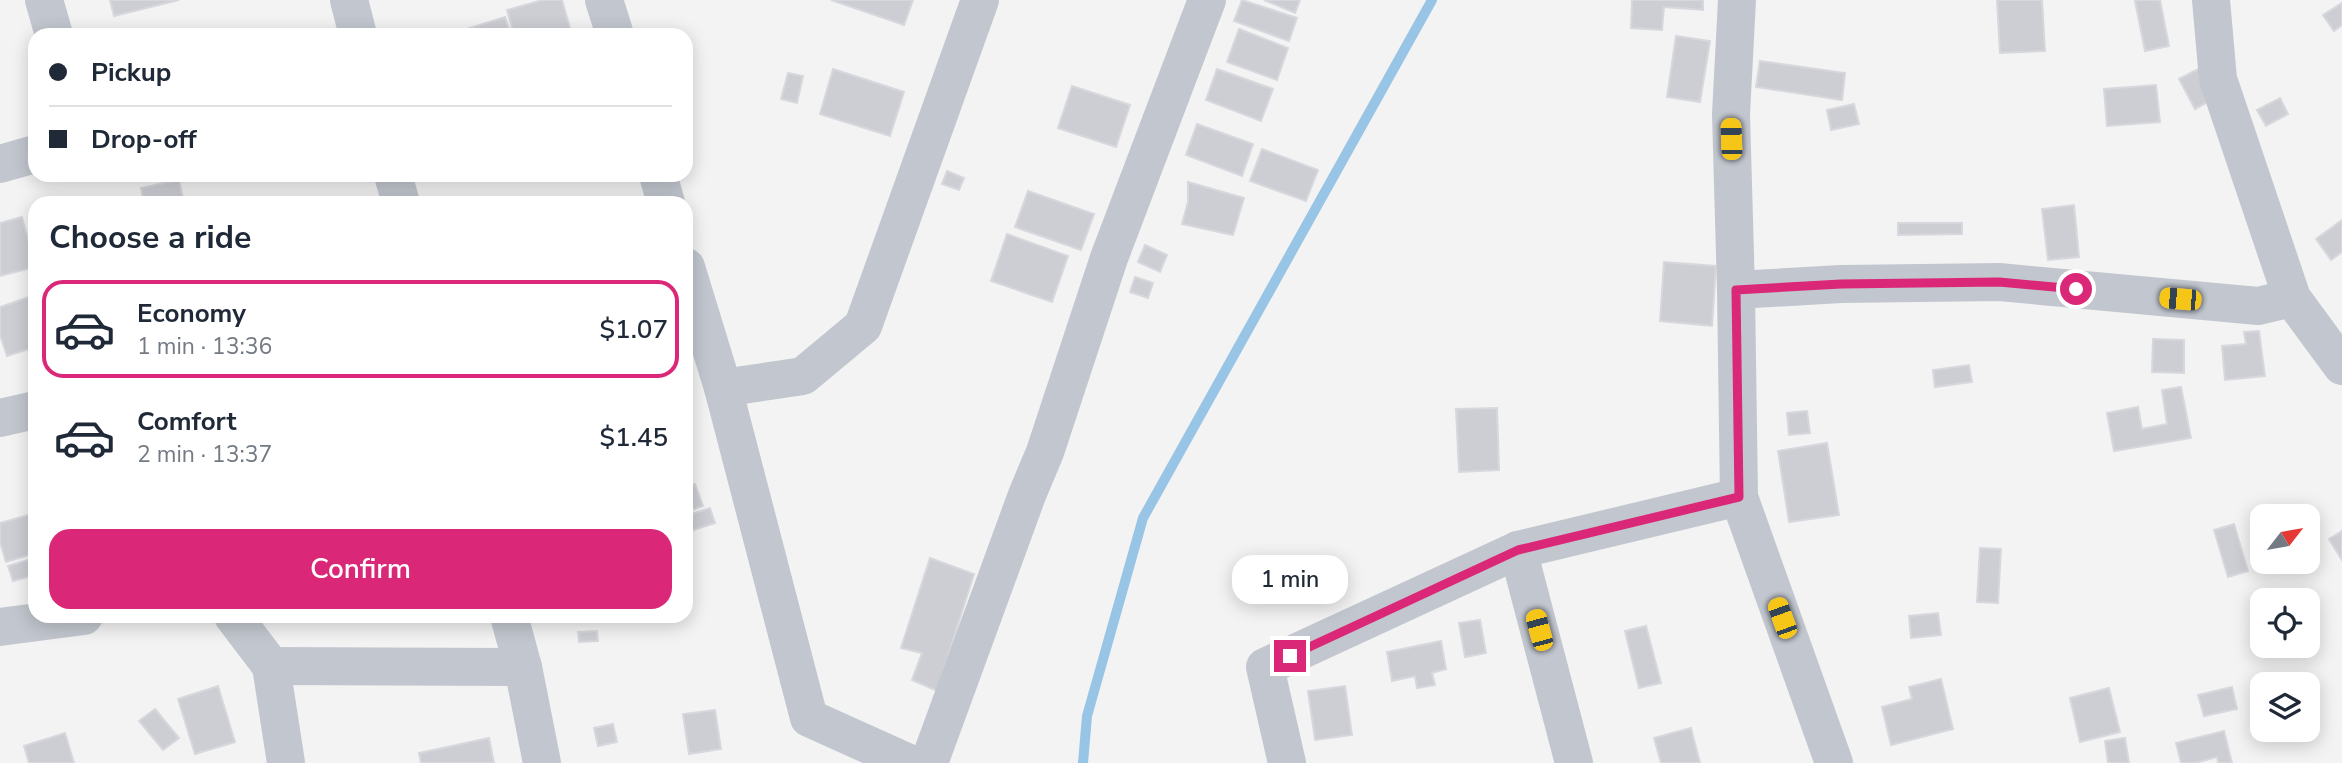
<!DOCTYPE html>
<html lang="en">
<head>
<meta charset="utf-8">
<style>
	:root { --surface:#fff; --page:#f2f2f3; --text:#1f2937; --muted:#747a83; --line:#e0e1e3; --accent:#db2777 }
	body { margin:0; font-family:"Nunito Sans",sans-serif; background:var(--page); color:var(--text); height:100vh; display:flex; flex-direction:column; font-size:26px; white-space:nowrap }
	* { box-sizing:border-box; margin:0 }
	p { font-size:23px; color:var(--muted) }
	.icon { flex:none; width:38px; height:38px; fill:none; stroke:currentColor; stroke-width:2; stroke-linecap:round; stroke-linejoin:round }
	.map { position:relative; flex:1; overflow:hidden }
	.details { position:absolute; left:28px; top:196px; width:665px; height:427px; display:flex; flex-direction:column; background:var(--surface); border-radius:21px; box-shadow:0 4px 18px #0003 }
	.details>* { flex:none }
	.top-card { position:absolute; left:28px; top:28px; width:665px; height:154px; border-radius:21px; box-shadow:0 4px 18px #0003; display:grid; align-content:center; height:154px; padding:0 21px; background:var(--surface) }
	.needle { width:46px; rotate:59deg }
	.controls { position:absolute; left:2250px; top:504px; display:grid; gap:14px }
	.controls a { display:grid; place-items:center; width:70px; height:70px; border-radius:14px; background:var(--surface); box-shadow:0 4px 18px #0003; font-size:35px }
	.end { position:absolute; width:32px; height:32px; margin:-16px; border:9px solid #db2777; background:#fff; box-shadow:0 0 0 4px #fff }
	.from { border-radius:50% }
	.bubble { position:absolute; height:49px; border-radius:21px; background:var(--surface); box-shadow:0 4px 18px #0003; font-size:23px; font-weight:600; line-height:49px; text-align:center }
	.car { position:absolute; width:21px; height:42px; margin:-21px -10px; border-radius:9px; box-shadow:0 0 5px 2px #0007; background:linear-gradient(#f5c518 24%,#345 0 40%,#f5c518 0 76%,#345 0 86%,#f5c518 0) }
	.top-card b { display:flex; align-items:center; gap:24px; height:66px; font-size:26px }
	.top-card b+b { border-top:2px solid var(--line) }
	.top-card i { width:18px; height:18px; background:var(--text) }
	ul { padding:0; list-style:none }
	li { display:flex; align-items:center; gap:21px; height:98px; margin:0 14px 10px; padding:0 7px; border:4px solid transparent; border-radius:21px }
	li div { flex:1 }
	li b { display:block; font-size:26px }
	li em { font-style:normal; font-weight:600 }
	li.current { border-color:var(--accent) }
	li>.icon { width:63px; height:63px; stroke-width:1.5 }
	h2 { padding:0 21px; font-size:32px; line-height:84px }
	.primary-button { display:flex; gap:14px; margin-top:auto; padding:14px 21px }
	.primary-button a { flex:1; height:80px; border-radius:21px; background:var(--accent); color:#fff; font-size:28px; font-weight:600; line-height:80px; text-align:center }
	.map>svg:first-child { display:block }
</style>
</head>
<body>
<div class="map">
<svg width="2342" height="763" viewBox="0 0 2342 763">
	<rect width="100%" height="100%" fill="#f4f3f3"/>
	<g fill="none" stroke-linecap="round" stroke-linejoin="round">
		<path stroke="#98c4e5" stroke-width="10" d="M 1083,763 L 1087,716 L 1143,518 L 1432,0"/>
	</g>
	<g fill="#cdced4" stroke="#d7d8dd" stroke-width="2">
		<path d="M 110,0 L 179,0 L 114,16 Z"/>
		<path d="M 543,0 L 562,0 L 572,35 L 514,35 L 507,10 Z"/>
		<path d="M 831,0 L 913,0 L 904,25 Z"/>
		<path d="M 1242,0 L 1297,18 L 1289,41 L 1234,21 Z"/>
		<path d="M 1264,0 L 1300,0 L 1295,13 Z"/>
		<path d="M 1632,0 L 1703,0 L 1703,10 L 1664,7 L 1662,30 L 1631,28 Z"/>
		<path d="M 1997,0 L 2042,0 L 2045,51 L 2000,53 Z"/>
		<path d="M 2141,0 L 2160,0 L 2169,46 L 2145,51 L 2135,1 Z"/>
		<path d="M 2342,3 L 2342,25 L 2334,31 L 2323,15 Z"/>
		<path d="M 505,17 L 511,35 L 448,35 Z"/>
		<path d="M 1239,29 L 1288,48 L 1277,80 L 1227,62 Z"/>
		<path d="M 1676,36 L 1710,41 L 1700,102 L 1667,97 Z"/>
		<path d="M 1760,61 L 1845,73 L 1842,100 L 1756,87 Z"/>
		<path d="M 2200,68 L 2216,97 L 2195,109 L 2179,79 Z"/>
		<path d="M 833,69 L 904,92 L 890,136 L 820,114 Z"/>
		<path d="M 1217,69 L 1273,89 L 1261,121 L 1206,100 Z"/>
		<path d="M 788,73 L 803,76 L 797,103 L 781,99 Z"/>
		<path d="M 2156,85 L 2160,122 L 2107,126 L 2104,89 Z"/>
		<path d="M 1072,86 L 1130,105 L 1116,147 L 1058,128 Z"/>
		<path d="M 2280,98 L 2288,114 L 2266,126 L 2257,110 Z"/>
		<path d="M 1854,104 L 1859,124 L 1831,130 L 1827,110 Z"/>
		<path d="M 1197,124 L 1253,144 L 1242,176 L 1186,155 Z"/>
		<path d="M 1262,149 L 1318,170 L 1306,201 L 1250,181 Z"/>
		<path d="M 947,171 L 964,178 L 959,190 L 942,184 Z"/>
		<path d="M 179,180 L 184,203 L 144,203 L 141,188 Z"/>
		<path d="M 1188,182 L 1244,198 L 1233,235 L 1182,224 L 1188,202 Z"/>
		<path d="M 1028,191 L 1094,214 L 1081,250 L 1015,227 Z"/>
		<path d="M 2074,205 L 2079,257 L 2048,260 L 2042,209 Z"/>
		<path d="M 22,217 L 35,267 L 0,276 L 0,223 Z"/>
		<path d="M 2342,220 L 2342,252 L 2331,260 L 2316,239 Z"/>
		<path d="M 1898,223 L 1962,223 L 1962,234 L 1898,235 Z"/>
		<path d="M 1007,234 L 1068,256 L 1052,302 L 991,281 Z"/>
		<path d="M 1145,245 L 1167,255 L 1160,272 L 1138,262 Z"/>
		<path d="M 1664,262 L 1716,266 L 1712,326 L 1660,321 Z"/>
		<path d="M 1135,277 L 1153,283 L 1148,298 L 1130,292 Z"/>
		<path d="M 35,295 L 35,347 L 7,356 L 0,335 L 0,307 Z"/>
		<path d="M 2259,331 L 2265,376 L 2225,380 L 2222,346 L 2246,344 L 2244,332 Z"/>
		<path d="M 2153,339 L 2184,340 L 2184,373 L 2152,372 Z"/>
		<path d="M 1969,365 L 1972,382 L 1935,387 L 1933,370 Z"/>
		<path d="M 2181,387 L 2191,438 L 2114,451 L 2107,413 L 2138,407 L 2142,429 L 2167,424 L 2162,390 Z"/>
		<path d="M 1497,408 L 1499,470 L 1459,472 L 1456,409 Z"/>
		<path d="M 1807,411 L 1810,433 L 1789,435 L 1787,413 Z"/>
		<path d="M 1827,443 L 1839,515 L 1789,522 L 1778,451 Z"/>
		<path d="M 695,484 L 703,506 L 686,512 L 686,487 Z"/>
		<path d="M 710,508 L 715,523 L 690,531 L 686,516 Z"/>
		<path d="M 35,513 L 35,553 L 6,562 L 0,542 L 0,523 Z"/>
		<path d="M 2234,524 L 2248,571 L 2228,577 L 2214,530 Z"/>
		<path d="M 2342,531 L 2342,560 L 2329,539 Z"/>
		<path d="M 1980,548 L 2001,549 L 1998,603 L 1977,602 Z"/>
		<path d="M 35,558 L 35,575 L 13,581 L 8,566 Z"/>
		<path d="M 930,558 L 974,574 L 937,691 L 912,680 L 922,653 L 901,648 Z"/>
		<path d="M 1938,613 L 1941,635 L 1911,638 L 1909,616 Z"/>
		<path d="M 1480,620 L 1486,653 L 1465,657 L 1459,623 Z"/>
		<path d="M 1646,626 L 1661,683 L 1639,688 L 1625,631 Z"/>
		<path d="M 597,631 L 598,641 L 579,642 L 578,632 Z"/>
		<path d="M 1441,641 L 1446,669 L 1432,673 L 1435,685 L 1417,688 L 1415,676 L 1392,681 L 1387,652 Z"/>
		<path d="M 1941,679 L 1953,729 L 1891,745 L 1882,707 L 1912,699 L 1909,687 Z"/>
		<path d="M 218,686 L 235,742 L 195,754 L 178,699 Z"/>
		<path d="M 1345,686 L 1352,735 L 1315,740 L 1308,691 Z"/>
		<path d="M 2232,687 L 2237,709 L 2204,716 L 2198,695 Z"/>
		<path d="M 2109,688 L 2120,732 L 2080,742 L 2070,698 Z"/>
		<path d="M 155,709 L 179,738 L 163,750 L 139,721 Z"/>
		<path d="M 715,710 L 721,749 L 689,754 L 683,714 Z"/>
		<path d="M 613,724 L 617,742 L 598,746 L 594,728 Z"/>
		<path d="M 1691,728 L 1700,763 L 1661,763 L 1654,738 Z"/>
		<path d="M 2224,731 L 2232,763 L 2218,763 L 2217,757 L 2195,763 L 2181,763 L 2176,743 Z"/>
		<path d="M 65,733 L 74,763 L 29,763 L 24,746 Z"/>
		<path d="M 489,738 L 494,763 L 421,763 L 419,753 Z"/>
		<path d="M 2125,738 L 2129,763 L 2108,763 L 2105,741 Z"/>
	</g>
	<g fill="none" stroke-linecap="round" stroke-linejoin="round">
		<g stroke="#c2c7cf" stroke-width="38">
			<path d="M 44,0 L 54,35"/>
			<path d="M 349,0 L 358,35"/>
			<path d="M 604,0 L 615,35"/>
			<path d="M 1737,0 L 1731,114 L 1736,290 L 1739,497 L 1834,763"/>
			<path d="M 2211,0 L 2218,79 L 2292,298 L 2342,366"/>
			<path d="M 0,164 L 35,154"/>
			<path d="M 393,175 L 401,203"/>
			<path d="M 658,175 L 666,203"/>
			<path d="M 686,267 L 723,388 L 809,718 L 909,763"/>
			<path d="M 1736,290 L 1841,284 L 1999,282 L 2258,306 L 2292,298"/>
			<path d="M 723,388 L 803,376 L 863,326 L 980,0"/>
			<path d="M 0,418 L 35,410"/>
			<path d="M 1518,550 L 1574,763"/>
			<path d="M 233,616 L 271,666 L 286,763"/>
			<path d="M 509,616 L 523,667 L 542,763"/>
			<path d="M 0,627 L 84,616"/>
			<path d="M 271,666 L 523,667"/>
			<path d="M 929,763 L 1027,495 L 1045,452 L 1109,258 L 1207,0"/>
			<path d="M 1287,763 L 1265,667 L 1518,550 L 1739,497"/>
		</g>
	</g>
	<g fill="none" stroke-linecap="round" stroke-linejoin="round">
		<path stroke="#db2777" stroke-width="9" d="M 1290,656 L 1518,550 L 1739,497 L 1736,290 L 1841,284 L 1999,282 L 2076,289"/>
	</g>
</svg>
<div class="controls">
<a><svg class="needle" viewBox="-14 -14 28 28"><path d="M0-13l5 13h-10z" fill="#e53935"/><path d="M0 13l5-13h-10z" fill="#747a83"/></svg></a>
<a><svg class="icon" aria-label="locate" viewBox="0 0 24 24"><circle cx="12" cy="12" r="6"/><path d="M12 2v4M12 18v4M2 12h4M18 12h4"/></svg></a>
<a><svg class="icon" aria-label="layers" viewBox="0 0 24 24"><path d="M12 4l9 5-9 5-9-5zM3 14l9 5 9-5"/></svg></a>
</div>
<i class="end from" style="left:2076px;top:289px"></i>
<i class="end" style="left:1290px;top:656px"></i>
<div class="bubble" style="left:1232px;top:555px;width:116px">1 min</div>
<i class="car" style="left:1731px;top:139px;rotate:358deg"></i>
<i class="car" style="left:2180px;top:299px;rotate:275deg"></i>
<i class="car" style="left:1782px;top:618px;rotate:340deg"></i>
<i class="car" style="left:1539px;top:630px;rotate:345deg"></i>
<div class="top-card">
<b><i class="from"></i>Pickup</b>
<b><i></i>Drop-off</b>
</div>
<section class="details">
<h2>Choose a ride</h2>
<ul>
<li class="current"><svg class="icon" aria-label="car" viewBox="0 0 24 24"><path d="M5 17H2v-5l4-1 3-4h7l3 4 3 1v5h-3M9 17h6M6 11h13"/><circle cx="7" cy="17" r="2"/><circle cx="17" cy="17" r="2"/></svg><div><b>Economy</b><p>1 min · 13:36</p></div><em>$1.07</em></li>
<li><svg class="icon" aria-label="car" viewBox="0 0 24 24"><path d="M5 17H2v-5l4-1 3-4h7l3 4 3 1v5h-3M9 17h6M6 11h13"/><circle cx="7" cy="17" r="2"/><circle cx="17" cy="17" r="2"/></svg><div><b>Comfort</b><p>2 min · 13:37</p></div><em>$1.45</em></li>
</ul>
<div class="primary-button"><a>Confirm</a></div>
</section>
</div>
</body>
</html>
